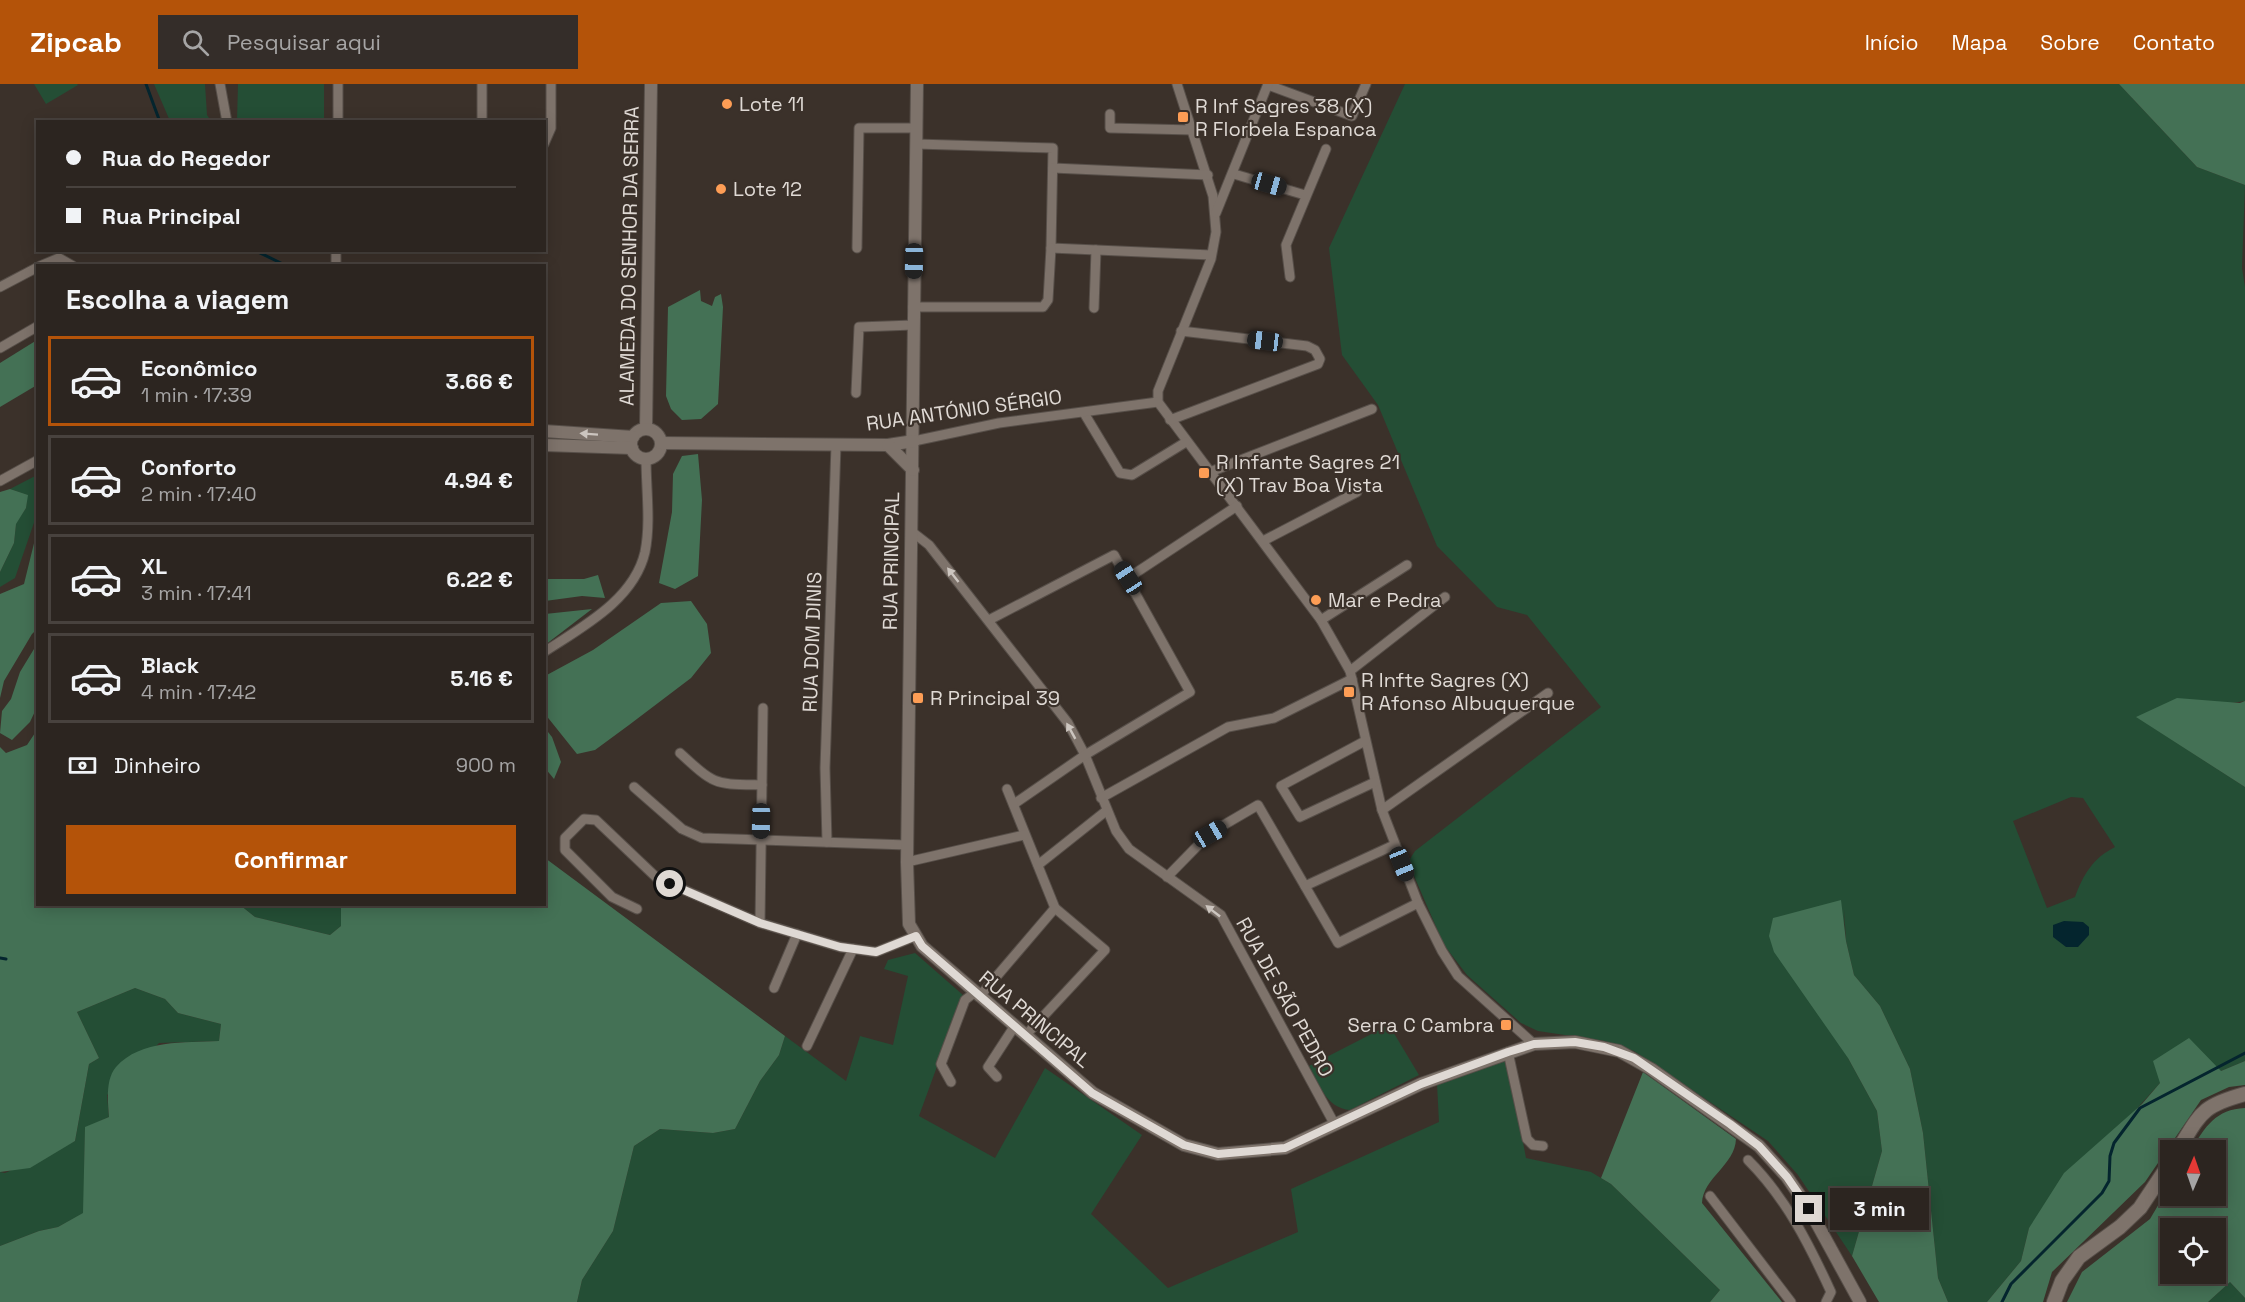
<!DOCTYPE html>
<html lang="pt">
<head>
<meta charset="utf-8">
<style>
	:root { --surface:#2c2520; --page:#342d29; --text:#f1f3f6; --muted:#a6a5a5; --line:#48423e; --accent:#b45309 }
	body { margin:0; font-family:"Space Grotesk",sans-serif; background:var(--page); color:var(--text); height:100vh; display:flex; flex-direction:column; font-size:22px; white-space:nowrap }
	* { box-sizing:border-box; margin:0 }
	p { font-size:20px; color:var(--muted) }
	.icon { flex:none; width:33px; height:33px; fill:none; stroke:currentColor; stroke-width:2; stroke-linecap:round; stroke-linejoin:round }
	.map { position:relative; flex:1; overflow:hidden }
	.details { position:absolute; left:36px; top:180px; width:510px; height:642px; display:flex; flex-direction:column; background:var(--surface); border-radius:0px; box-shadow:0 3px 15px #0003,0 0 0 2px var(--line) }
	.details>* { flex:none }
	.hud { position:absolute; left:36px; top:36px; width:510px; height:132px; border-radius:0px; box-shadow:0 3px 15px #0003,0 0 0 2px var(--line); display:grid; align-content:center; height:132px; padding:0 30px; background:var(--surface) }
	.needle { width:39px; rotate:2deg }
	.controls { position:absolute; left:2160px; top:1056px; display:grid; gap:12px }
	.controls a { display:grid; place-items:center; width:66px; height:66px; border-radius:0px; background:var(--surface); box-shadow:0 3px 15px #0003,0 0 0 2px var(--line); font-size:30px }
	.end { position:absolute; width:27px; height:27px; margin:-14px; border:8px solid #dfd9d4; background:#111; box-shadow:0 0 0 3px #111 }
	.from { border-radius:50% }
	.bubble { position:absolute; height:42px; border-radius:0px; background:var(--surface); box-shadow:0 3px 15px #0003,0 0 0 2px var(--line); font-size:20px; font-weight:800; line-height:42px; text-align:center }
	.car { position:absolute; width:18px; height:36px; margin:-18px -9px; border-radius:8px; box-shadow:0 0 4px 2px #0007; background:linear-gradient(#222 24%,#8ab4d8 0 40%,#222 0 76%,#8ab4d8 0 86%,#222 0) }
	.hud b { display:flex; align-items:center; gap:21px; height:57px; font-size:22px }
	.hud b+b { border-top:2px solid var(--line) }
	.hud i { width:15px; height:15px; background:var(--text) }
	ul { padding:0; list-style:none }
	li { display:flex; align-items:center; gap:18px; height:90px; margin:0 12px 9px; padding:0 18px; border:3px solid var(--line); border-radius:0px }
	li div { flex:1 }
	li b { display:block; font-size:22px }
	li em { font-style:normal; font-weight:800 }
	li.selected { border-color:var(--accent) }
	li>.icon { width:54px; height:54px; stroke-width:1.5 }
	h2 { padding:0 30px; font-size:27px; line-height:72px }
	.pay { display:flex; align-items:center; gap:15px; height:66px; padding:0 30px; font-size:22px }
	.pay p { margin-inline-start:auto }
	.primary-button { display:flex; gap:12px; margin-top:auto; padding:12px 30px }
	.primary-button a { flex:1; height:69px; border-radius:0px; background:var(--accent); color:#fff; font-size:24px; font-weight:800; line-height:69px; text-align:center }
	header { display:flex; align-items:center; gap:36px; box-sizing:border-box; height:84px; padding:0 30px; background:var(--accent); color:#fff }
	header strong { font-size:28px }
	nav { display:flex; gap:33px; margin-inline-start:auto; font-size:21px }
	.search { width:420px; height:54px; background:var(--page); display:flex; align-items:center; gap:15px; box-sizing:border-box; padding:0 21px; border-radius:0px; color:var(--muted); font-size:22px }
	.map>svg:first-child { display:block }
</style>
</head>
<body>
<header>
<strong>Zipcab</strong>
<div class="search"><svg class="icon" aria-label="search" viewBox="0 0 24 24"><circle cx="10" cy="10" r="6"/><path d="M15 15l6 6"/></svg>Pesquisar aqui</div>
<nav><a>Início</a><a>Mapa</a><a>Sobre</a><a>Contato</a></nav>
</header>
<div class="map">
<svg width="2245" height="1218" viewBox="0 0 2245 1218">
	<rect width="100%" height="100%" fill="#3b312a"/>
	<g fill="#244e35" fill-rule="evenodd">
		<path d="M 34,0 L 77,0 L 78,1 L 46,20 Z"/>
		<path d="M 154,0 L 205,0 L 207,31 L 211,37 L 170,37 Z"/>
		<path d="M 238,0 L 324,0 L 324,37 L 237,37 Z"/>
		<path d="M 1405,0 L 2119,0 L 2197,83 L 2245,101 L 2242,184 L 2245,203 L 2245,617 L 2137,633 L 2245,703 L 2245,977 L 2221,987 L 2160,999 L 2029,1144 L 2021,1177 L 1987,1218 L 1948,1218 L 1938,1194 L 1923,1049 L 1910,985 L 1880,922 L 1854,891 L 1846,857 L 1844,825 L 1848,974 L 1877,1027 L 1882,1067 L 1852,1172 L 1798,1091 L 1768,1057 L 1634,967 L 1605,957 L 1538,947 L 1521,939 L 1467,891 L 1444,861 L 1408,778 L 1415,767 L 1601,623 L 1527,531 L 1497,523 L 1437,462 L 1378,321 L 1342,271 L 1329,164 ZM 2071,713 L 2083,714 L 2115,763 C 2093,774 2083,791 2075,813 L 2047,824 L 2013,737 Z"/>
		<path d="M 37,391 L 37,430 L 15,494 L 0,503 L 0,488 L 14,459 L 16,439 L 26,424 L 27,411 L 10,405 Z"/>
		<path d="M 240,821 L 341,821 L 341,842 L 330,851 L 255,833 Z"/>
		<path d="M 915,869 L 963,911 L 919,1032 L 995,1074 L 1045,984 L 1142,1051 L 1091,1130 L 1168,1204 L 1298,1148 L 1291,1105 L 1439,1038 L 1437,1000 L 1505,977 L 1508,980 L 1526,1074 L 1591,1088 L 1611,1100 L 1720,1206 L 1710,1218 L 577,1218 L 582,1196 L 613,1147 L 634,1062 L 660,1045 L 713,1049 L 735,1045 L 760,997 L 779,971 L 785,952 L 846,997 L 860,952 L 893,961 L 908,892 L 884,885 L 888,876 Z"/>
		<path d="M 135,904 L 165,915 L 178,929 L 221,940 L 219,957 L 159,959 L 107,1011 L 109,1033 L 85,1044 L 84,1129 L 58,1143 L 39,1147 L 0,1162 L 0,1088 L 5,1089 L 75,1057 L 89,980 L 99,974 L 77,928 Z"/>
		<path d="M 1389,941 L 1419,991 L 1350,1026 C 1326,1024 1320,1001 1309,982 Z"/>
		<path d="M 2230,1198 L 2245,1214 L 2245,1218 L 2208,1218 Z"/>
	</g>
	<g fill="#447155" fill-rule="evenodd">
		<path d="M 2119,0 L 2245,0 L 2245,101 L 2197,83 Z"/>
		<path d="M 700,206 L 701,217 L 712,222 L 715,213 L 721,210 L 723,223 L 718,320 L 701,335 L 682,336 L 671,325 L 666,312 L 668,223 Z"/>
		<path d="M 37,256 L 37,301 L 0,323 L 0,279 Z"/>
		<path d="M 698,370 L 702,416 L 698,492 L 675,505 L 659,499 L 672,428 L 673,390 L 682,372 Z"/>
		<path d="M 10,405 L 28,411 L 26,424 L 16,440 L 14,459 L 0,488 L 0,408 Z"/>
		<path d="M 37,447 L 37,545 L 32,550 L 4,597 L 0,614 L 0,510 L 24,500 Z"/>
		<path d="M 598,491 L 605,514 L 582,512 L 545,517 L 545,495 L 584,495 Z"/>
		<path d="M 691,517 L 707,540 L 711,569 L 691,594 L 629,641 L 595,666 L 577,670 L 545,630 L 545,592 L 593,566 L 661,519 Z"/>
		<path d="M 592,525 L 545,561 L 545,530 Z"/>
		<path d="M 37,560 L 37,623 L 30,638 L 12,656 L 0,649 L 2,627 L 11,615 L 20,588 Z"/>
		<path d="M 2177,614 L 2240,619 L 2245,617 L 2245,703 L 2136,633 Z"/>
		<path d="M 544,643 L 552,653 L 561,678 L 554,695 L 545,684 Z"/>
		<path d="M 37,646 L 38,820 L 240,821 L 255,833 L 330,851 L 341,842 L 341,821 L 544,820 L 545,774 L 785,952 L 779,971 L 760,997 L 735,1045 L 713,1049 L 660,1045 L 634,1062 L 613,1147 L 582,1196 L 577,1218 L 0,1218 L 0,1162 L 39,1147 L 58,1143 L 83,1129 L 85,1043 L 109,1033 C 108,1018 105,996 116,983 C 141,955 185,959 219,957 L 221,940 L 178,929 L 165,915 L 135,904 L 77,928 L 99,974 L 89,980 L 75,1057 L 30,1084 L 0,1088 L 0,663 L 6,669 L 27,661 Z"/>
		<path d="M 1841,816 L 1846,857 L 1854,891 L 1880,922 L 1910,985 L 1923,1049 L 1938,1194 L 1948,1218 L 1879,1218 L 1852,1172 L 1882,1067 L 1877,1027 L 1848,974 L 1774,868 L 1769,852 L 1773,834 Z"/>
		<path d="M 2189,954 L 2221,987 L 2245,977 L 2245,1001 L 2229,1003 L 2201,1016 L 2145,1098 L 2052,1188 L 2043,1218 L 1987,1218 L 2021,1177 L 2029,1144 L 2064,1089 L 2142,1020 L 2160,999 L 2153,977 Z"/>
		<path d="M 1643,988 L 1736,1055 C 1735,1081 1703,1094 1702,1119 L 1782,1218 L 1710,1218 L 1720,1206 L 1611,1100 L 1601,1094 Z"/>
		<path d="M 2245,1024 L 2245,1214 L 2230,1198 L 2208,1218 L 2067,1218 L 2082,1188 L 2150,1135 L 2170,1101 L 2170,1112 L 2216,1112 L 2216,1066 L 2191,1066 C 2205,1043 2216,1025 2245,1024 ZM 2170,1144 L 2216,1144 L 2216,1190 L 2170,1190 Z"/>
	</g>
	<path fill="#04252e" d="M 2064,837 L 2083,838 L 2089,843 L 2089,851 L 2078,863 L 2066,863 L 2053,853 L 2053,841 Z"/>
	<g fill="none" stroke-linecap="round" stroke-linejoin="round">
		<g stroke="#04252e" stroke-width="3">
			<path d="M 146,0 L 160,38"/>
			<path d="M 254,166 L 287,182"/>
			<path d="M 0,874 L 6,875"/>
			<path d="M 2002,1218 L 2011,1200 L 2102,1109 L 2109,1097 L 2110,1072 L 2114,1059 L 2140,1024 L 2245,969"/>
		</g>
		<defs>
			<g id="minor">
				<path d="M 220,0 L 227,38"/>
				<path d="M 1177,0 L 1213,112 L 1216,148 L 1211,175 L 1158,307 L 1158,318 L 1321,536 L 1350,587 L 1382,726 L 1418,819 L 1442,867 L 1458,892 L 1534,960"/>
				<path d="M 1268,1 L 1352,32 L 1366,0"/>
				<path d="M 1110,30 L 1110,44 L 1193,46"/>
				<path d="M 338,38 L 338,0"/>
				<path d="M 482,38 L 482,0"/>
				<path d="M 544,60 L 551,44 L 551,0"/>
				<path d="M 916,60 L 1053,64 L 1051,164 L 1211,171"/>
				<path d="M 1053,84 L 1208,91"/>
				<path d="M 1234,90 L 1305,111"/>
				<path d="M 1216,129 L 1268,0"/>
				<path d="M 857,164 L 859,44 L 916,44"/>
				<path d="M 40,182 L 59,174 L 73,182"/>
				<path d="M 336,182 L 336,166"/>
				<path d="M 1290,193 L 1286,161 L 1326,65"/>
				<path d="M 0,203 L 38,183"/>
				<path d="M 913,223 L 1043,223 L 1048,216 L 1051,164"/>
				<path d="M 1094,224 L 1096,166"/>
				<path d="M 0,264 L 38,242"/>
				<path d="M 856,309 L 859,243 L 913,241"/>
				<path d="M 1084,329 L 1120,389 L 1132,391 L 1186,358"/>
				<path d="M 1170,336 L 1318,280 L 1320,275 L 1315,266 L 1307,262 L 1181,247"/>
				<path d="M 914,357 L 999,339 L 1158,318"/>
				<path d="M 1210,388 L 1372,325"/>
				<path d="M 0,397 L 38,376"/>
				<path d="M 911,447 L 929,461 L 1068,639 L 1085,671 L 1116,747 L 1129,765 L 1221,831 L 1335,1041"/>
				<path d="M 1263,457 L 1357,408"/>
				<path d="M 1128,494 L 1237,422"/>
				<path d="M 989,536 L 1114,471 L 1190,608 L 1085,671 L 1014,720"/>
				<path d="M 1321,536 L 1407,481"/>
				<path d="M 544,568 C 582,543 634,516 645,468 C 651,438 646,405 646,374"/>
				<path d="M 1350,587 L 1445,513"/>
				<path d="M 1365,657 L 1281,702 L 1300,733 L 1375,698"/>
				<path d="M 680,669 C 716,702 714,700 762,701"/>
				<path d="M 634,703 L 682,745 L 702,754 L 907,761"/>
				<path d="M 1007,705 L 1055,824 L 1105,866 L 1025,952"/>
				<path d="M 1101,714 L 1228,643 L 1274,634 L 1352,595"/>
				<path d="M 1382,726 L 1548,609"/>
				<path d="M 827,758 L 825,684 L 836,361"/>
				<path d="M 907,778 L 1024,751"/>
				<path d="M 1038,781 L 1106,727"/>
				<path d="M 1167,793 L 1210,749 L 1258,721 L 1338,859 L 1418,819"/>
				<path d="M 1305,802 L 1394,761"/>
				<path d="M 637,825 L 612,813 L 565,766 L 565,754 L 584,735 L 596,736 L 657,794 L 760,839 L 840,863 L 876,868 L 916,852"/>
				<path d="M 760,839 L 763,624"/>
				<path d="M 774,904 L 797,850"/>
				<path d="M 979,913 L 1055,824"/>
				<path d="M 807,962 L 853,865"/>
				<path d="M 1508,968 L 1527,1055 L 1533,1061 L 1543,1062"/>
				<path d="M 997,993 L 988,983 L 1014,943"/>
				<path d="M 951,998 L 941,980 L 965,916 L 974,909"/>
				<path d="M 1748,1076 C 1786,1114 1809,1160 1831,1208 L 1826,1218"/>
				<path d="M 1710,1112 L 1791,1218"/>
			</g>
			<g id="tertiary">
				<path d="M 917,0 L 907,778 L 909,840 L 922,862 L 1093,1009 L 1184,1061 L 1218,1070 L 1285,1064 L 1421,1000 L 1534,960 L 1575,958 L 1619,967 L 1651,985 L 1759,1062 L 1787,1093 L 1809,1125 L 1860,1218"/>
				<path d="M 646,345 L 651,0"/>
				<circle cx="646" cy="360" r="15"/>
				<path d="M 544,347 L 633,353"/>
				<path d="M 661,359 L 888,361 L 914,357"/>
				<path d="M 544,361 L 632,364"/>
				<path d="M 888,361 L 913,386"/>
			</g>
			<g id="secondary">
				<path d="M 2178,1066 C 2201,1029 2201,1022 2245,1010"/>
				<path d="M 2054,1218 L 2062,1197 L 2079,1173 L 2120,1143 L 2140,1124 L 2170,1079"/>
			</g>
		</defs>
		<use href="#minor" stroke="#574f49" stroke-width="11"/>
		<use href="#tertiary" stroke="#574f49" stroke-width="14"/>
		<use href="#secondary" stroke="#574f49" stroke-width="16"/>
		<use href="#minor" stroke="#7e736b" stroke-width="9"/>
		<use href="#tertiary" stroke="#7e736b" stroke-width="12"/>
		<use href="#secondary" stroke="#7e736b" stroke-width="14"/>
	</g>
	<defs><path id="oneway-solid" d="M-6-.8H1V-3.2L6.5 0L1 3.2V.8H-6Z" transform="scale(1.5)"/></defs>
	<g fill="#ccc5bf">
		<use href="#oneway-solid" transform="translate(589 350) rotate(-176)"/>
		<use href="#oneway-solid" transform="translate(953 491) rotate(-128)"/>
		<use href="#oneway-solid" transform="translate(1071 647) rotate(-119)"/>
		<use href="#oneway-solid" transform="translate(1213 827) rotate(-142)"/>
	</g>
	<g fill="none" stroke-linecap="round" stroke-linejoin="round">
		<path stroke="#dfd9d4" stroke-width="8" d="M 670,800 L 760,839 L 840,863 L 876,868 L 916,852 L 922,862 L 1092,1009 L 1184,1061 L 1218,1070 L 1285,1064 L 1421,1000 L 1508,968 L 1534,960 L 1575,958 L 1604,963 L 1634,974 L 1730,1040 L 1759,1062 L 1787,1093 L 1809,1125"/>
	</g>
	<g fill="#fd9d55" stroke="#3b312a" stroke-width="2">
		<circle cx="727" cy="20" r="6"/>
		<rect x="1177" y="27" width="12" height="12" rx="3"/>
		<circle cx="721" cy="105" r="6"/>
		<rect x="1198" y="383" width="12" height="12" rx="3"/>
		<circle cx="1316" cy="516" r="6"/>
		<rect x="1343" y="602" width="12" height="12" rx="3"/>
		<rect x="912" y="608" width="12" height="12" rx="3"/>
		<rect x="1500" y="935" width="12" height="12" rx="3"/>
	</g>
	<g text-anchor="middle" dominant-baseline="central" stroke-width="4.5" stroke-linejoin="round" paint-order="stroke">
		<g font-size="20" fill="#dfd9d4" stroke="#3b312a" text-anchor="start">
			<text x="739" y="20">Lote 11</text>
			<text x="1195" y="22">R Inf Sagres 38 (X)<tspan x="1195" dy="23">R Florbela Espanca</tspan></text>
			<text x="733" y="105">Lote 12</text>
			<text x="1216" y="378">R Infante Sagres 21<tspan x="1216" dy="23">(X) Trav Boa Vista</tspan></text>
			<text x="1328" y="516">Mar e Pedra</text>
			<text x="1361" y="596">R Infte Sagres (X)<tspan x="1361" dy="23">R Afonso Albuquerque</tspan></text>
			<text x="930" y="614">R Principal 39</text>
			<text x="1494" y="941" text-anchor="end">Serra C Cambra</text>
		</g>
		<g font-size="20" fill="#dfd9d4" stroke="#3b312a">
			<text transform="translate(629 172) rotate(-89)">ALAMEDA DO SENHOR DA SERRA</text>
			<text transform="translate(964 326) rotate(-8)">RUA ANTÓNIO SÉRGIO</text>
			<text transform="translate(891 477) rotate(-89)">RUA PRINCIPAL</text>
			<text transform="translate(812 558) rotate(-88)">RUA DOM DINIS</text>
			<text transform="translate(1285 913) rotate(61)">RUA DE SÃO PEDRO</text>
			<text transform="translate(1035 935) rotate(40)">RUA PRINCIPAL</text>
		</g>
	</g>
</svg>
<div class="controls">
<a><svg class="needle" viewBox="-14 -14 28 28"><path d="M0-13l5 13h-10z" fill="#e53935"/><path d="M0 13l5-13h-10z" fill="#a6a5a5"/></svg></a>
<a><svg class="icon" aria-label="locate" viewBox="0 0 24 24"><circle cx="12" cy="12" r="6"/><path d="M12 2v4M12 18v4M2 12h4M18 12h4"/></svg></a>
</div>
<i class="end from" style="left:670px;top:800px"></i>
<i class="end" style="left:1809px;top:1125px"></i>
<div class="bubble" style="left:1830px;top:1104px;width:99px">3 min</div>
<i class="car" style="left:1269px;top:100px;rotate:106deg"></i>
<i class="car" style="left:914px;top:177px;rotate:181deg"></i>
<i class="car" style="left:1265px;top:257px;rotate:277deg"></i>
<i class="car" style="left:1128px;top:494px;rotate:327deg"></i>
<i class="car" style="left:761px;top:737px;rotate:181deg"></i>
<i class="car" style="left:1210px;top:750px;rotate:60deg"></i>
<i class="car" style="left:1402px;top:780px;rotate:158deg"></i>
<div class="hud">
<b><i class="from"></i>Rua do Regedor</b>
<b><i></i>Rua Principal</b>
</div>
<section class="details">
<h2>Escolha a viagem</h2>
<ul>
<li class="selected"><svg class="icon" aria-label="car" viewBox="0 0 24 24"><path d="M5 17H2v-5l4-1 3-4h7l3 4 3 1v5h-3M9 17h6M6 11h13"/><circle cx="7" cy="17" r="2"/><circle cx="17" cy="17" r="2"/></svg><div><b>Econômico</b><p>1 min · 17:39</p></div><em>3.66 €</em></li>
<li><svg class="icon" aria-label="car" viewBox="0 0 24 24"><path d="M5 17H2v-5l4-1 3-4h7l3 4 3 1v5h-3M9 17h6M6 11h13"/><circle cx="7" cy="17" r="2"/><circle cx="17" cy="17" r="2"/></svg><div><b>Conforto</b><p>2 min · 17:40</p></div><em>4.94 €</em></li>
<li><svg class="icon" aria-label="car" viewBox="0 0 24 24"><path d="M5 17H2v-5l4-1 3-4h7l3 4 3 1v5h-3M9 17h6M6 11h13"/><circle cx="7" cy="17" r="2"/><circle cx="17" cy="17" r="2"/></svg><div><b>XL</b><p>3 min · 17:41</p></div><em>6.22 €</em></li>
<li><svg class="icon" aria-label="car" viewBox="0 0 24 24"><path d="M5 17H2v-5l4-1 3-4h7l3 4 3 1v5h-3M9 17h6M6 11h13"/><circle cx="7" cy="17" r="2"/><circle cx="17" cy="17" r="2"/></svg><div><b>Black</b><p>4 min · 17:42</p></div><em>5.16 €</em></li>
</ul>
<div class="pay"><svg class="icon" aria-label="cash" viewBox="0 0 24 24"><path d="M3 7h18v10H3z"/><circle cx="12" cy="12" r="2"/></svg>Dinheiro<p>900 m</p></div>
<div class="primary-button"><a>Confirmar</a></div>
</section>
</div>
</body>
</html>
